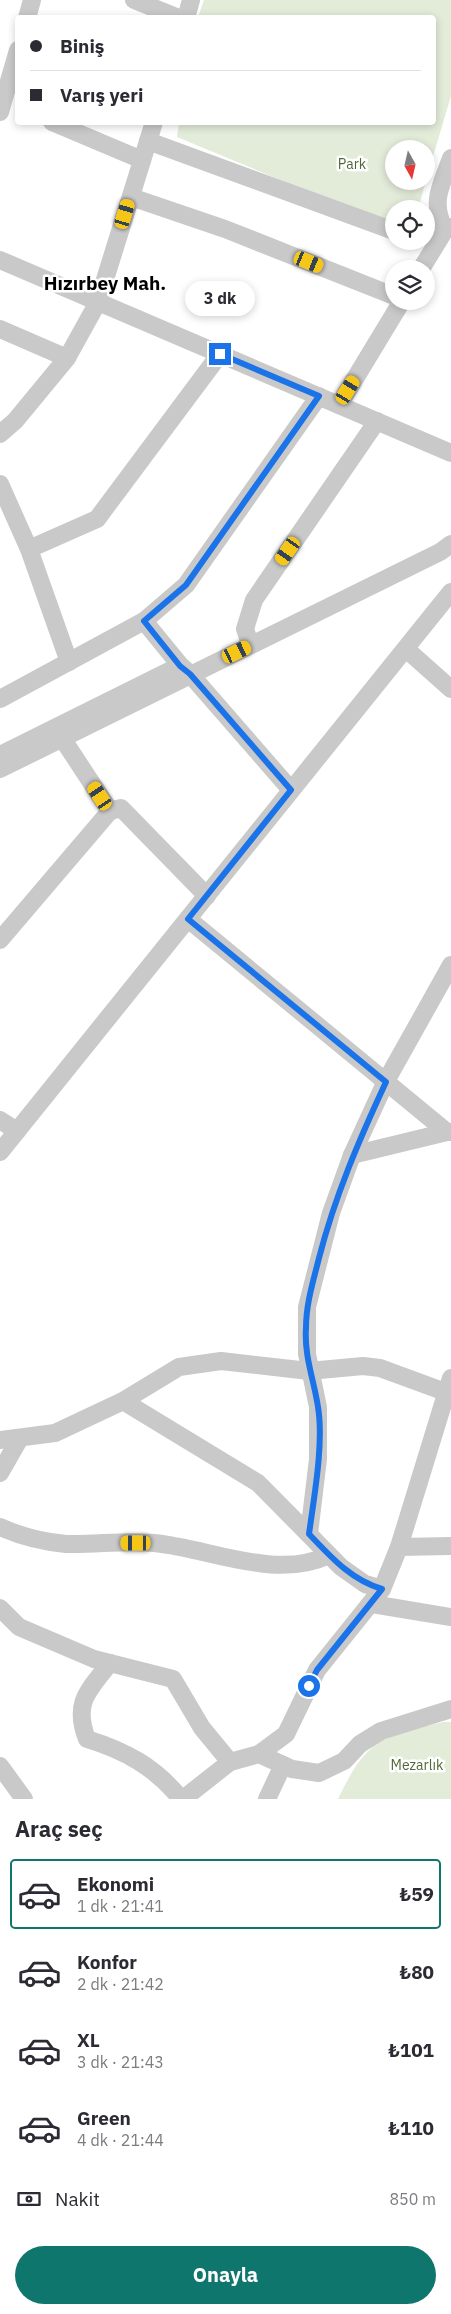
<!DOCTYPE html>
<html lang="tr">
<head>
<meta charset="utf-8">
<style>
	:root { --surface:#fff; --page:#f7f7f7; --text:#2b2b33; --muted:#7c7c81; --line:#e1e1e2; --accent:#0f766e }
	body { margin:0; font-family:"IBM Plex Sans",sans-serif; background:var(--page); color:var(--text); height:100vh; display:flex; flex-direction:column; font-size:19px; white-space:nowrap }
	* { box-sizing:border-box; margin:0 }
	p { font-size:16px; color:var(--muted) }
	.icon { flex:none; width:28px; height:28px; fill:none; stroke:currentColor; stroke-width:2; stroke-linecap:round; stroke-linejoin:round }
	.map { position:relative; height:1799px; overflow:hidden }
	.panel { display:flex; flex-direction:column; background:var(--surface); flex:1 }
	.panel>* { flex:none }
	.banner { position:absolute; left:15px; top:15px; width:421px; height:110px; border-radius:5px; box-shadow:0 2px 8px #0003; display:grid; align-content:center; height:110px; padding:0 15px; background:var(--surface) }
	.needle { width:32px; rotate:172deg }
	.tools { position:absolute; left:385px; top:140px; display:grid; gap:10px }
	.tools a { display:grid; place-items:center; width:50px; height:50px; border-radius:50%; background:var(--surface); box-shadow:0 2px 8px #0003; font-size:25px }
	.end { position:absolute; width:22px; height:22px; margin:-11px; border:6px solid #1a73e8; background:#fff; box-shadow:0 0 0 2px #fff }
	.from { border-radius:50% }
	.bubble { position:absolute; height:35px; border-radius:18px; background:var(--surface); box-shadow:0 2px 8px #0003; font-size:16px; font-weight:700; line-height:35px; text-align:center }
	.car { position:absolute; width:15px; height:30px; margin:-15px -8px; border-radius:6px; box-shadow:0 0 4px 1px #0007; background:linear-gradient(#f5c518 24%,#345 0 40%,#f5c518 0 76%,#345 0 86%,#f5c518 0) }
	.banner b { display:flex; align-items:center; gap:18px; height:48px; font-size:19px }
	.banner b+b { border-top:1px solid var(--line) }
	.banner i { width:12px; height:12px; background:var(--text) }
	ul { padding:0; list-style:none }
	li { display:flex; align-items:center; gap:15px; height:70px; margin:0 10px 8px; padding:0 5px; border:2px solid transparent; border-radius:5px }
	li div { flex:1 }
	li b { display:block; font-size:19px }
	li em { font-style:normal; font-weight:700 }
	li.current { border-color:var(--accent) }
	li>.icon { width:45px; height:45px; stroke-width:1.5 }
	h2 { padding:0 15px; font-size:22px; line-height:60px }
	.pay { display:flex; align-items:center; gap:12px; height:55px; padding:0 15px; font-size:19px }
	.pay p { margin-inline-start:auto }
	.cta { display:flex; gap:10px; margin-top:auto; padding:10px 15px }
	.cta a { flex:1; height:58px; border-radius:30px; background:var(--accent); color:#fff; font-size:20px; font-weight:700; line-height:58px; text-align:center }
	.map>svg:first-child { display:block }
</style>
</head>
<body>
<div class="map">
<svg width="451" height="1799" viewBox="0 0 451 1799">
	<rect width="100%" height="100%" fill="#fff"/>
	<g fill="#e3ebd9">
		<path d="M 204,0 L 451,0 L 451,96 L 426,180 L 426,149 L 394,149 L 394,181 L 426,181 L 418,209 L 394,209 L 394,227 L 177,137 L 179,123 L 434,122 L 434,18 L 198,17 Z"/>
		<path d="M 443,1722 L 451,1722 L 451,1799 L 338,1799 C 367,1739 380,1737 443,1722 Z"/>
	</g>
	<g fill="none" stroke-linecap="round" stroke-linejoin="round">
		<g stroke="#c9c9c9" stroke-width="18">
			<path d="M 134,0 L 179,18"/>
			<path d="M 27,18 L 32,0"/>
			<path d="M 186,18 L 191,0"/>
			<path d="M 0,112 L 18,50"/>
			<path d="M 52,122 L 142,160"/>
			<path d="M 148,141 L 394,231"/>
			<path d="M 131,197 L 225,229 L 394,296"/>
			<path d="M 445,230 C 430,201 441,187 451,158"/>
			<path d="M 0,260 L 451,453"/>
			<path d="M 421,269 L 445,230 L 451,227"/>
			<path d="M 0,329 L 67,358"/>
			<path d="M 339,405 L 402,301"/>
			<path d="M 0,434 L 15,421 L 67,358 L 98,302 L 154,122"/>
			<path d="M 0,484 L 29,549 L 69,662"/>
			<path d="M 29,549 L 97,519 L 220,354"/>
			<path d="M 144,621 L 180,665 L 190,674 L 291,790"/>
			<path d="M 249,641 L 245,629 L 254,600 L 377,421"/>
			<path d="M 406,649 L 451,689"/>
			<path d="M 0,699 L 144,621 L 186,585 L 319,396"/>
			<path d="M 0,755 L 173,669"/>
			<path d="M 0,769 L 440,552 L 451,544"/>
			<path d="M 110,811 L 121,808 L 207,896"/>
			<path d="M 188,919 L 447,1132 L 451,1132"/>
			<path d="M 0,940 L 110,811 L 62,738"/>
			<path d="M 0,1120 L 17,1131"/>
			<path d="M 0,1152 L 451,592"/>
			<path d="M 352,1155 L 447,1132"/>
			<path d="M 123,1401 L 258,1483 L 341,1567 L 365,1584 L 382,1589"/>
			<path d="M 0,1440 L 55,1433 L 123,1401 L 179,1367 L 221,1361 L 309,1371 L 363,1366 L 380,1368 L 451,1394"/>
			<path d="M 0,1473 L 20,1438"/>
			<path d="M 0,1527 C 20,1536 44,1542 66,1544 C 95,1545 125,1540 154,1543 C 209,1548 276,1581 329,1555"/>
			<path d="M 309,1534 L 318,1459 L 318,1407 L 307,1354 L 307,1307 L 331,1213 L 352,1155 L 386,1081 L 451,965"/>
			<path d="M 399,1547 L 451,1378"/>
			<path d="M 372,1604 L 451,1617"/>
			<path d="M 0,1608 L 19,1627 L 94,1659 L 173,1679 L 202,1728 L 230,1762"/>
			<path d="M 110,1663 C 88,1691 73,1703 87,1739 C 126,1751 155,1767 181,1799"/>
			<path d="M 259,1754 L 292,1769 L 319,1773 L 344,1761 L 360,1744 L 381,1731 L 451,1709"/>
			<path d="M 0,1766 L 24,1799"/>
			<path d="M 183,1799 L 230,1762 L 259,1754 L 286,1734 L 317,1670 L 382,1589 L 399,1547 L 451,1546"/>
			<path d="M 267,1799 L 283,1765"/>
		</g>
	</g>
	<g fill="none" stroke-linecap="round" stroke-linejoin="round">
		<path stroke="#1a73e8" stroke-width="6" d="M 220,354 L 319,396 L 186,585 L 144,621 L 180,666 L 190,674 L 291,790 L 188,919 L 386,1082 C 359,1140 335,1196 319,1258 C 313,1282 306,1304 306,1328 C 304,1356 314,1380 318,1407 C 324,1443 314,1497 309,1534 C 331,1557 351,1580 382,1589 L 317,1670 L 309,1686"/>
	</g>
	<g text-anchor="middle" dominant-baseline="central" stroke-width="5" stroke-linejoin="round" paint-order="stroke">
		<g font-size="14" fill="#516938" stroke="#fff">
			<text x="352" y="164">Park</text>
			<text x="417" y="1765">Mezarlık</text>
		</g>
		<g font-size="19" font-weight="bold" fill="#000" stroke="#fff">
			<text x="105" y="283">Hızırbey Mah.</text>
		</g>
	</g>
</svg>
<div class="tools">
<a><svg class="needle" viewBox="-14 -14 28 28"><path d="M0-13l5 13h-10z" fill="#e53935"/><path d="M0 13l5-13h-10z" fill="#7c7c81"/></svg></a>
<a><svg class="icon" aria-label="locate" viewBox="0 0 24 24"><circle cx="12" cy="12" r="6"/><path d="M12 2v4M12 18v4M2 12h4M18 12h4"/></svg></a>
<a><svg class="icon" aria-label="layers" viewBox="0 0 24 24"><path d="M12 4l9 5-9 5-9-5zM3 14l9 5 9-5"/></svg></a>
</div>
<i class="end from" style="left:309px;top:1686px"></i>
<i class="end" style="left:220px;top:354px"></i>
<div class="bubble" style="left:185px;top:281px;width:70px">3 dk</div>
<i class="car" style="left:125px;top:214px;rotate:17deg"></i>
<i class="car" style="left:309px;top:262px;rotate:112deg"></i>
<i class="car" style="left:348px;top:390px;rotate:31deg"></i>
<i class="car" style="left:288px;top:551px;rotate:215deg"></i>
<i class="car" style="left:237px;top:652px;rotate:64deg"></i>
<i class="car" style="left:100px;top:796px;rotate:327deg"></i>
<i class="car" style="left:136px;top:1543px;rotate:270deg"></i>
<div class="banner">
<b><i class="from"></i>Biniş</b>
<b><i></i>Varış yeri</b>
</div>
</div>
<section class="panel">
<h2>Araç seç</h2>
<ul>
<li class="current"><svg class="icon" aria-label="car" viewBox="0 0 24 24"><path d="M5 17H2v-5l4-1 3-4h7l3 4 3 1v5h-3M9 17h6M6 11h13"/><circle cx="7" cy="17" r="2"/><circle cx="17" cy="17" r="2"/></svg><div><b>Ekonomi</b><p>1 dk · 21:41</p></div><em>₺59</em></li>
<li><svg class="icon" aria-label="car" viewBox="0 0 24 24"><path d="M5 17H2v-5l4-1 3-4h7l3 4 3 1v5h-3M9 17h6M6 11h13"/><circle cx="7" cy="17" r="2"/><circle cx="17" cy="17" r="2"/></svg><div><b>Konfor</b><p>2 dk · 21:42</p></div><em>₺80</em></li>
<li><svg class="icon" aria-label="car" viewBox="0 0 24 24"><path d="M5 17H2v-5l4-1 3-4h7l3 4 3 1v5h-3M9 17h6M6 11h13"/><circle cx="7" cy="17" r="2"/><circle cx="17" cy="17" r="2"/></svg><div><b>XL</b><p>3 dk · 21:43</p></div><em>₺101</em></li>
<li><svg class="icon" aria-label="car" viewBox="0 0 24 24"><path d="M5 17H2v-5l4-1 3-4h7l3 4 3 1v5h-3M9 17h6M6 11h13"/><circle cx="7" cy="17" r="2"/><circle cx="17" cy="17" r="2"/></svg><div><b>Green</b><p>4 dk · 21:44</p></div><em>₺110</em></li>
</ul>
<div class="pay"><svg class="icon" aria-label="cash" viewBox="0 0 24 24"><path d="M3 7h18v10H3z"/><circle cx="12" cy="12" r="2"/></svg>Nakit<p>850 m</p></div>
<div class="cta"><a>Onayla</a></div>
</section>
</body>
</html>
